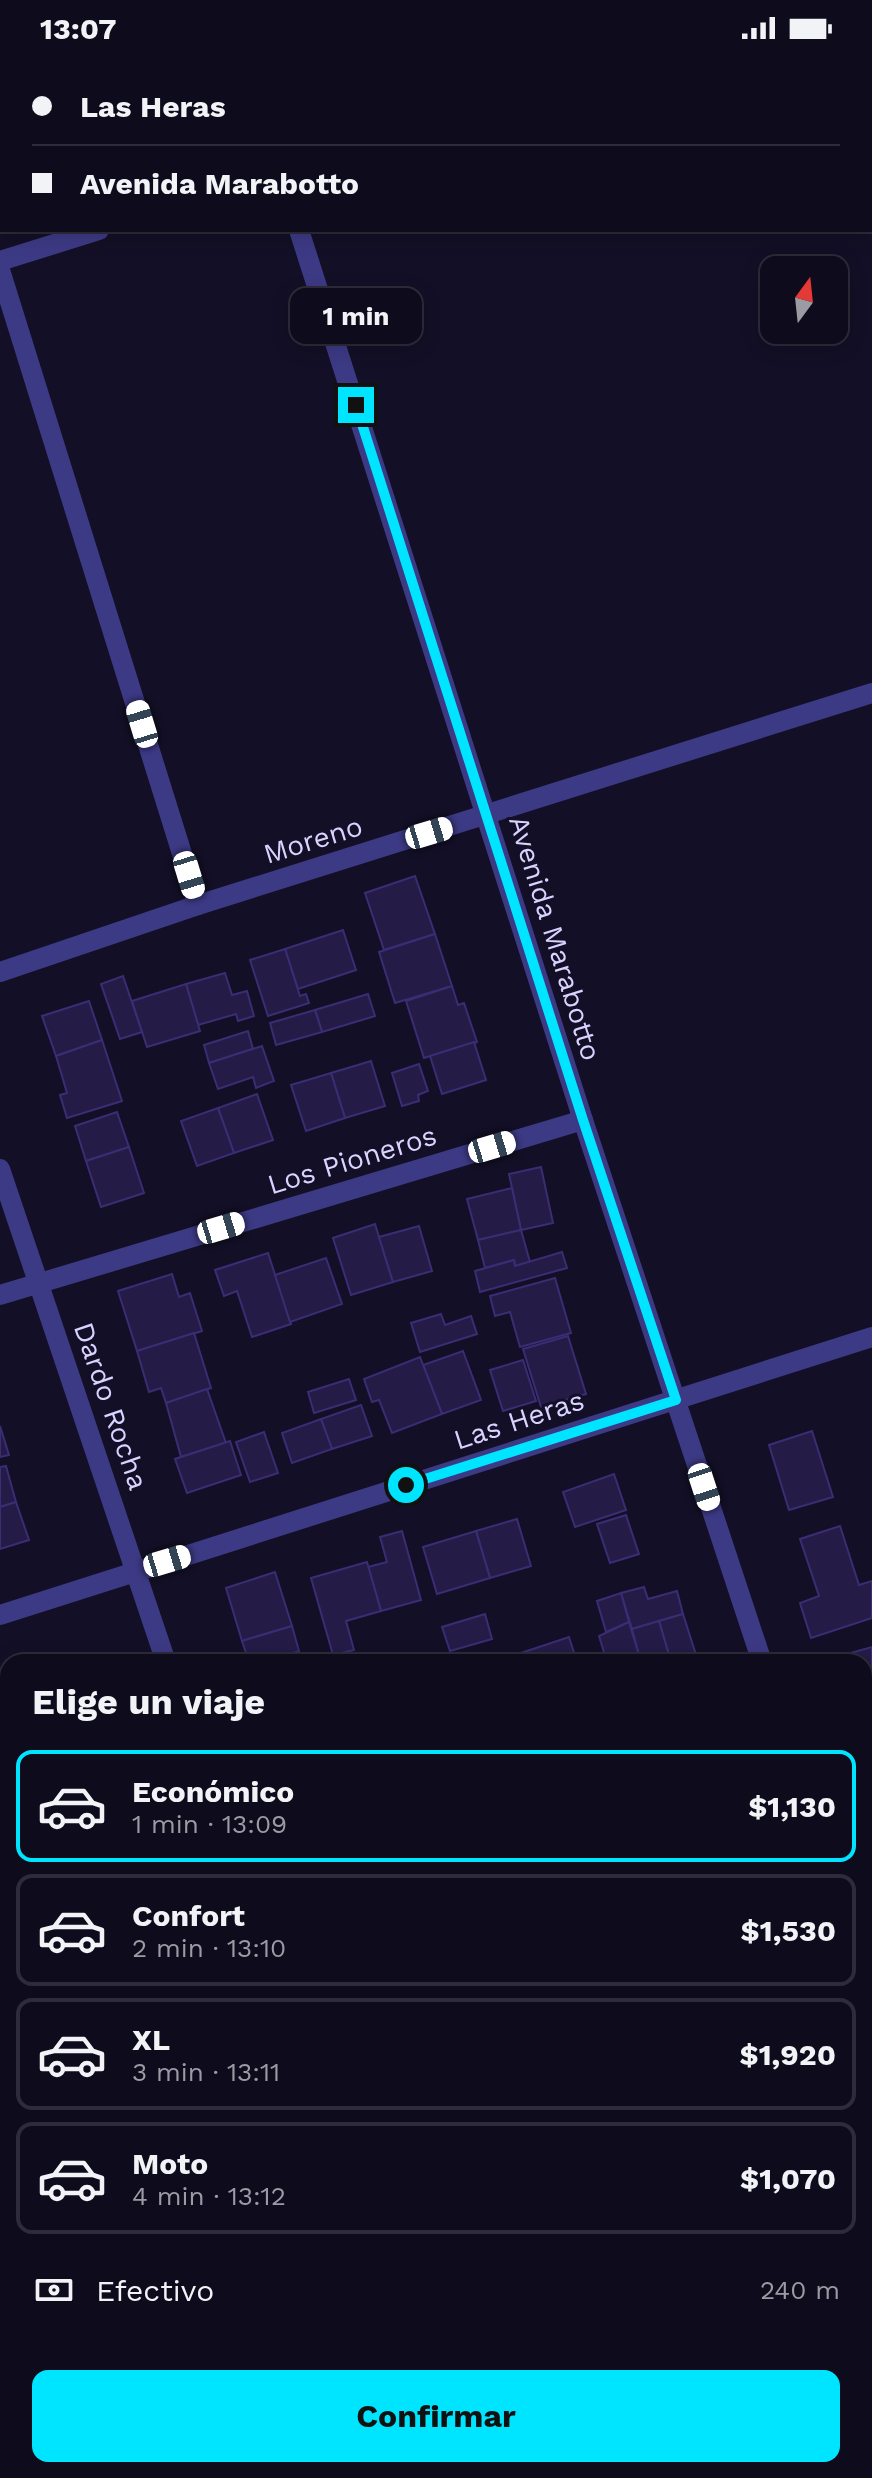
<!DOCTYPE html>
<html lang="es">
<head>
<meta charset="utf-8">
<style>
	:root { --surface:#0e0b1c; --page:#1c1929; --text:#f1f3f6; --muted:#9b9ba3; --line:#2e2b3b; --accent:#00e5ff }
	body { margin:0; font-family:"Work Sans",sans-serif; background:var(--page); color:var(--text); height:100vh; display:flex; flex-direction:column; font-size:30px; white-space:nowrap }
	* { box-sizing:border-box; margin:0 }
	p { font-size:26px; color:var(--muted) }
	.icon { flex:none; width:44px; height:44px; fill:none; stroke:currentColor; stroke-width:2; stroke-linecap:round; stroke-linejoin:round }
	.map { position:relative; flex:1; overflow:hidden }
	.details { position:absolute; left:0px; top:1598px; width:872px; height:824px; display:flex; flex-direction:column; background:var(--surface); border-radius:24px 24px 0 0; box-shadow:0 4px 20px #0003,0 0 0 2px var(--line) }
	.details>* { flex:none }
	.banner { position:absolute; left:0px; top:0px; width:872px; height:176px; box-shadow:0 4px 20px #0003,0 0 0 2px var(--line); display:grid; align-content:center; height:176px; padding:0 32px; background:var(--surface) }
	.needle { width:52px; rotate:15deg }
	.tools { position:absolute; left:760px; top:200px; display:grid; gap:16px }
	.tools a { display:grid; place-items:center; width:88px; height:88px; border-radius:16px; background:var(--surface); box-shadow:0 4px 20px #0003,0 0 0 2px var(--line); font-size:40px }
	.end { position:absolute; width:36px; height:36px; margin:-18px; border:10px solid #00e5ff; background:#111; box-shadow:0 0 0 4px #111 }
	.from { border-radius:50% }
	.bubble { position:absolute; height:56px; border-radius:16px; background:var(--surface); box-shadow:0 4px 20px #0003,0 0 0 2px var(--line); font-size:26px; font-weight:700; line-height:56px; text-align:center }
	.car { position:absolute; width:24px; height:48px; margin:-24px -12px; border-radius:10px; box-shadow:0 0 6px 2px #0007; background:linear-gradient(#fff 24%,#345 0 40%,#fff 0 76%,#345 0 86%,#fff 0) }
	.banner b { display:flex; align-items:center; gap:28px; height:76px; font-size:30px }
	.banner b+b { border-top:2px solid var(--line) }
	.banner i { width:20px; height:20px; background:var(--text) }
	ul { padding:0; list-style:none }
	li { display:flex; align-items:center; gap:24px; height:112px; margin:0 16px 12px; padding:0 16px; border:4px solid var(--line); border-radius:16px }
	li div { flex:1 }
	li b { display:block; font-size:30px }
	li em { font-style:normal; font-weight:700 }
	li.current { border-color:var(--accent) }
	li>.icon { width:72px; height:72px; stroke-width:1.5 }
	h2 { padding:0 32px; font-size:36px; line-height:96px }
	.pay { display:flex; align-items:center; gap:20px; height:88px; padding:0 32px; font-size:30px }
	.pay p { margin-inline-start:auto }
	.action { display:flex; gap:16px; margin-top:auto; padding:16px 32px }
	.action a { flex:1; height:92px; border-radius:16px; background:var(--accent); color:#111; font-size:32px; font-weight:700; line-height:92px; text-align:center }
	.status { display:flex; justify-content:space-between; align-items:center; height:56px; padding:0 40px; background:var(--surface); direction:ltr }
	.status svg { height:22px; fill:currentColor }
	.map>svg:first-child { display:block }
</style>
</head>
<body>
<div class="status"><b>13:07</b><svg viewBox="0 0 49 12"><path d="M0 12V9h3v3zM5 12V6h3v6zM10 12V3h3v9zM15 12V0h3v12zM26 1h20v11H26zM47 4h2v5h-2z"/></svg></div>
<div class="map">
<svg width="872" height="2422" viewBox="0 0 872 2422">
	<rect width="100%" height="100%" fill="#130f26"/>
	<path fill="#12302f" d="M 872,1675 L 872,1787 L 870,1787 L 864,1766 L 864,1678 Z"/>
	<g fill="#0c2248">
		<path d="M 872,1803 L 872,1883 L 864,1886 L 864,1805 Z"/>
		<path d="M 0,2048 L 8,2049 L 8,2122 L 0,2121 Z"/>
	</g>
	<g fill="#241b47" stroke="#3b2d73" stroke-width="2">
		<path d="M 108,0 L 175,0 L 176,2 L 109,2 Z"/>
		<path d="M 2,40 L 2,76 L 0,77 L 0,41 Z"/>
		<path d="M 415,820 L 435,878 L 384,894 L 365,837 Z"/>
		<path d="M 343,874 L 356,914 L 298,933 L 285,893 Z"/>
		<path d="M 435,878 L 452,930 L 395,947 L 379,896 Z"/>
		<path d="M 285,893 L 300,940 L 306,938 L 309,947 L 268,960 L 250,904 Z"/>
		<path d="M 225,917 L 232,939 L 247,935 L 254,960 L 238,965 L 236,958 L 198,969 L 186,928 Z"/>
		<path d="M 123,920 L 142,976 L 120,983 L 101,928 Z"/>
		<path d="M 186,928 L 200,975 L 147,991 L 132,945 Z"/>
		<path d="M 452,930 L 458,949 L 464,947 L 477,986 L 424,1002 L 406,945 Z"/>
		<path d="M 368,938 L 375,960 L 322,976 L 315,954 Z"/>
		<path d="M 89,945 L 102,984 L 56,1000 L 42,960 Z"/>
		<path d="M 315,954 L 322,976 L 276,989 L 270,967 Z"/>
		<path d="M 248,975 L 253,993 L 209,1007 L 204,989 Z"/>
		<path d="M 102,984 L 122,1045 L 67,1062 L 60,1039 L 67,1037 L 56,1000 Z"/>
		<path d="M 474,986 L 486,1024 L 442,1038 L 430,1000 Z"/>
		<path d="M 262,990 L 274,1025 L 256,1032 L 253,1021 L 218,1033 L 209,1007 Z"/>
		<path d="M 371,1005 L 385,1050 L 345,1062 L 331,1017 Z"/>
		<path d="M 419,1008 L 428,1035 L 418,1039 L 419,1045 L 402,1050 L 392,1017 Z"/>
		<path d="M 331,1017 L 345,1062 L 306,1075 L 291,1029 Z"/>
		<path d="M 257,1038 L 273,1084 L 234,1097 L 218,1052 Z"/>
		<path d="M 218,1052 L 234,1097 L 197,1110 L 181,1065 Z"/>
		<path d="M 117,1056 L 129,1091 L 86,1105 L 75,1070 Z"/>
		<path d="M 129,1091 L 144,1137 L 101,1151 L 86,1105 Z"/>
		<path d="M 541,1111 L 553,1167 L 521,1174 L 509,1118 Z"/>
		<path d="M 512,1132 L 521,1174 L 478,1184 L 467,1143 Z"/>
		<path d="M 375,1168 L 393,1226 L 351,1239 L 333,1182 Z"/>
		<path d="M 419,1170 L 432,1215 L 393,1226 L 379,1181 Z"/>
		<path d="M 521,1174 L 530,1206 L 515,1210 L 514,1204 L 485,1212 L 478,1184 Z"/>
		<path d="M 562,1196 L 567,1212 L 480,1236 L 475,1215 L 514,1204 L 515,1210 Z"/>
		<path d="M 268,1197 L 291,1268 L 252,1281 L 237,1235 L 224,1240 L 215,1214 Z"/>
		<path d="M 326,1202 L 342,1248 L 290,1266 L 275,1219 Z"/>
		<path d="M 172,1218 L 179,1241 L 190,1237 L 202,1275 L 137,1295 L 118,1235 Z"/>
		<path d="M 555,1222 L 571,1277 L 520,1291 L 510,1256 L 495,1260 L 490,1240 Z"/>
		<path d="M 441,1258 L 445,1269 L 471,1260 L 477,1278 L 420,1296 L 411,1267 Z"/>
		<path d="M 194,1277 L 211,1332 L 166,1347 L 161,1332 L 149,1336 L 137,1295 Z"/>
		<path d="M 568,1280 L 586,1338 L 541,1351 L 523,1293 Z"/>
		<path d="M 463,1295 L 481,1344 L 442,1358 L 423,1309 Z"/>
		<path d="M 420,1301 L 442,1358 L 392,1377 L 379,1344 L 372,1346 L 364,1323 Z"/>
		<path d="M 523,1304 L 536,1345 L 503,1355 L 490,1314 Z"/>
		<path d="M 349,1323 L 356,1344 L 314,1357 L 308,1336 Z"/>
		<path d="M 207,1333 L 226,1387 L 181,1401 L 166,1347 Z"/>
		<path d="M 361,1349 L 372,1380 L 332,1393 L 321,1363 Z"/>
		<path d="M 321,1363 L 332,1393 L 292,1407 L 282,1377 Z"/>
		<path d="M 0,1370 L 9,1399 L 0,1401 Z"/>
		<path d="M 812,1375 L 833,1441 L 789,1454 L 769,1389 Z"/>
		<path d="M 264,1376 L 278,1417 L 250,1426 L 236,1386 Z"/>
		<path d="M 230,1385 L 241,1419 L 187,1437 L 175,1403 Z"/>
		<path d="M 6,1410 L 16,1446 L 0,1451 L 0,1411 Z"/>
		<path d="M 614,1418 L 626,1454 L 575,1471 L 563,1436 Z"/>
		<path d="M 16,1446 L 29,1484 L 0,1493 L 0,1451 Z"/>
		<path d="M 626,1459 L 639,1498 L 610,1507 L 597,1468 Z"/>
		<path d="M 517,1463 L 531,1510 L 490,1522 L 476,1475 Z"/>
		<path d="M 840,1470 L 859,1529 L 872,1525 L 872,1562 L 811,1582 L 800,1547 L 819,1540 L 800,1483 Z"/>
		<path d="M 402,1475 L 421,1544 L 381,1555 L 368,1511 L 387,1506 L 380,1481 Z"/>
		<path d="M 476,1475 L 490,1522 L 437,1538 L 423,1491 Z"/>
		<path d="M 367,1506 L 381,1555 L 346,1565 L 354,1594 L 333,1599 L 311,1522 Z"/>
		<path d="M 275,1516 L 292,1570 L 242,1585 L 226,1532 Z"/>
		<path d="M 644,1531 L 648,1543 L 677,1535 L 683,1558 L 632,1573 L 621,1537 Z"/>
		<path d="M 621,1537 L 629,1566 L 606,1576 L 597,1545 Z"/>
		<path d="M 485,1558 L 492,1583 L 450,1595 L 442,1571 Z"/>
		<path d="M 683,1558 L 697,1602 L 695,1606 L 671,1606 L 659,1565 Z"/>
		<path d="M 659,1565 L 671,1606 L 641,1606 L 632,1573 Z"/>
		<path d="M 629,1566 L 641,1606 L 607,1606 L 599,1580 Z"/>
		<path d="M 292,1570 L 299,1595 L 290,1598 L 293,1606 L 249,1606 L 242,1585 Z"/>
		<path d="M 569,1581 L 577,1606 L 514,1606 L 512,1600 Z"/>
		<path d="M 872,1591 L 872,1632 L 864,1634 L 864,1606 L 835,1606 L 833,1602 Z"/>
		<path d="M 68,1599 L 71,1606 L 48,1606 Z"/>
		<path d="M 8,1622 L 8,1656 L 0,1659 L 0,1625 Z"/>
		<path d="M 8,1676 L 8,1705 L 0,1681 Z"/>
		<path d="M 8,1714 L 8,1762 L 0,1765 L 0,1717 Z"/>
	</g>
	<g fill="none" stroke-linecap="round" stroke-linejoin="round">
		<g stroke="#3d3a85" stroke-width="20">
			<path d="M 243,0 L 244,2"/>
			<path d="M 828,2 L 835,0"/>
			<path d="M 299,174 L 583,1064 L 762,1606"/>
			<path d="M 0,205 L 99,174"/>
			<path d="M 0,214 L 198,849"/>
			<path d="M 0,916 L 198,849 L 872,637"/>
			<path d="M 0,1113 L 166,1606"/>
			<path d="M 0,1239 L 583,1064"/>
			<path d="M 0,1559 L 872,1281"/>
			<path d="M 0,1875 L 8,1873"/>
			<path d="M 864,1937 L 872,1963"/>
			<path d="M 0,2153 L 8,2154"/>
			<path d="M 223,2414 L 226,2422"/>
			<path d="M 611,2414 L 614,2422"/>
		</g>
	</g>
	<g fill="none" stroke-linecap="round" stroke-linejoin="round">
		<path stroke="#00e5ff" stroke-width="10" d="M 356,349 L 583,1064 L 676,1344 L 406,1429"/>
	</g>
	<g text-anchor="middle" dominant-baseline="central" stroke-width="6" stroke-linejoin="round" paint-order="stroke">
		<g font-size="28" fill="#d9d4ff" stroke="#130f26">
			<text transform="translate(313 784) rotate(-17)">Moreno</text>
			<text transform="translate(555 882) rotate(73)">Avenida Marabotto</text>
			<text transform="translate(352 1104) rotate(-17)">Los Pioneros</text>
			<text transform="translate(111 1350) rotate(71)">Dardo Rocha</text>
			<text transform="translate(519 1364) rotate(-18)">Las Heras</text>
		</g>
	</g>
</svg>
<div class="tools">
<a><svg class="needle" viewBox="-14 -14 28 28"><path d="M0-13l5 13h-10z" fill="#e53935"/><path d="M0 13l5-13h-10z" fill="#9b9ba3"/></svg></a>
</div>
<i class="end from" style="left:406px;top:1429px"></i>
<i class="end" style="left:356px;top:349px"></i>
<div class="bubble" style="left:290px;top:232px;width:132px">1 min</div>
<i class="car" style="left:142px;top:668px;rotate:343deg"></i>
<i class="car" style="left:429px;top:777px;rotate:73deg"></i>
<i class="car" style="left:189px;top:819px;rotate:163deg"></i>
<i class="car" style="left:492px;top:1091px;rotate:73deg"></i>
<i class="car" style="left:221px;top:1172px;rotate:73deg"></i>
<i class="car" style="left:704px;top:1431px;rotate:162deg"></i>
<i class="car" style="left:167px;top:1505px;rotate:73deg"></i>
<div class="banner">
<b><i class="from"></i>Las Heras</b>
<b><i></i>Avenida Marabotto</b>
</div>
<section class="details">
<h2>Elige un viaje</h2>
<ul>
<li class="current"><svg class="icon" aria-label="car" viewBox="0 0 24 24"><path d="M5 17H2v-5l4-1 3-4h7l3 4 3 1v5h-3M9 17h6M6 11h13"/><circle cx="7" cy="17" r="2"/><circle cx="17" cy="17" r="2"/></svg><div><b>Económico</b><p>1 min · 13:09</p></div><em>$1,130</em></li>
<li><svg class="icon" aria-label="car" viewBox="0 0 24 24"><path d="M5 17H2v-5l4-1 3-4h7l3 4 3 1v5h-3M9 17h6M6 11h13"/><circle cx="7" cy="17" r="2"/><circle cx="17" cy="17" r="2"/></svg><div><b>Confort</b><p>2 min · 13:10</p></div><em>$1,530</em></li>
<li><svg class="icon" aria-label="car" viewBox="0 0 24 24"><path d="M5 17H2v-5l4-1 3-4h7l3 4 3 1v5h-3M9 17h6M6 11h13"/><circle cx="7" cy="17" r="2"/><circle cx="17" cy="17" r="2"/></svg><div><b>XL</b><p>3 min · 13:11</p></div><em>$1,920</em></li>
<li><svg class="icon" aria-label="car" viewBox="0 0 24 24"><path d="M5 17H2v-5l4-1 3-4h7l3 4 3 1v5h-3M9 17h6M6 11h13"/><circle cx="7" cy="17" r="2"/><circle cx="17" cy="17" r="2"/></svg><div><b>Moto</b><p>4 min · 13:12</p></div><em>$1,070</em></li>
</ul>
<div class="pay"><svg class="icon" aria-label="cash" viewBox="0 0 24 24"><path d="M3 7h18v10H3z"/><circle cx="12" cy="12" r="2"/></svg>Efectivo<p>240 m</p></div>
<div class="action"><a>Confirmar</a></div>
</section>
</div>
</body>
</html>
